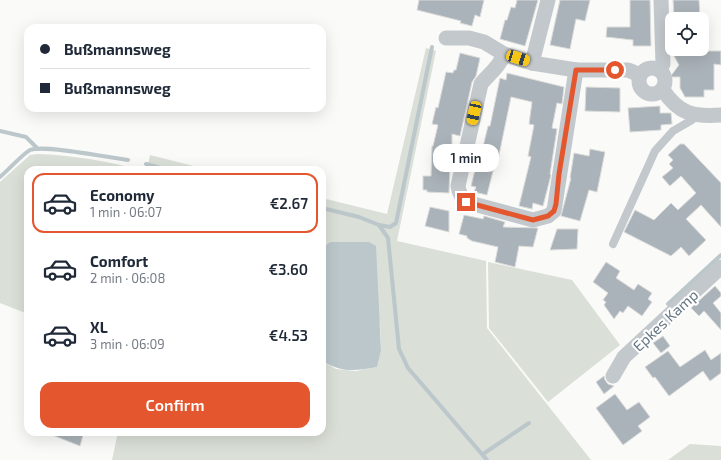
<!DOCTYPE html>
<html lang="en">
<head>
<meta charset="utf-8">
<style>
	:root { --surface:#fff; --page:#f2f2f3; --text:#1f2937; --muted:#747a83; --line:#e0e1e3; --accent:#e4572e }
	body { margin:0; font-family:"Exo 2",sans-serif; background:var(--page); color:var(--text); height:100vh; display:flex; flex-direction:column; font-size:15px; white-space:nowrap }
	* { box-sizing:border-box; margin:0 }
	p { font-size:13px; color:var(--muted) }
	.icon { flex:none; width:22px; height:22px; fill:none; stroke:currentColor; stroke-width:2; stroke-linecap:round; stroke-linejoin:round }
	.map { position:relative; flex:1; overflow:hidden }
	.drawer { position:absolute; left:24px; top:166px; width:302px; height:270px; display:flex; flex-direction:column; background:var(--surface); border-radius:12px; box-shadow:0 4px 16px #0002 }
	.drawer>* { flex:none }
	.banner { position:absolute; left:24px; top:24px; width:302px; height:88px; border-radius:12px; box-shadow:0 4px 16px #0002; display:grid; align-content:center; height:88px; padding:0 16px; background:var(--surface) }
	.fabs { position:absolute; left:665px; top:12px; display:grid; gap:8px }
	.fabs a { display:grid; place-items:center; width:44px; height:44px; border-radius:8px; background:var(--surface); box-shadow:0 4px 16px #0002; font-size:20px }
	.end { position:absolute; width:18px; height:18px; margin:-9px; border:5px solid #e4572e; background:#fff; box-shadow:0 0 0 2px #fff }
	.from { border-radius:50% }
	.bubble { position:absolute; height:28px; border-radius:12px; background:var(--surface); box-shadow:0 4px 16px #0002; font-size:13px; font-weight:600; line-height:28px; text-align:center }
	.car { position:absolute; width:12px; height:24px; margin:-12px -6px; border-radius:5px; box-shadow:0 0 3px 1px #0007; background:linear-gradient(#f5c518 24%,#345 0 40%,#f5c518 0 76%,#345 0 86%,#f5c518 0) }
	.banner b { display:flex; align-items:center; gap:14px; height:38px; font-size:15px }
	.banner b+b { border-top:1px solid var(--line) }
	.banner i { width:10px; height:10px; background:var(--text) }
	ul { padding:7px 0 0; list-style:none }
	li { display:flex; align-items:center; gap:12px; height:60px; margin:0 8px 6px; padding:0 8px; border:2px solid transparent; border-radius:12px }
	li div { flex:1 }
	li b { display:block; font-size:15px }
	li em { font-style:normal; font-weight:600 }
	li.current { border-color:var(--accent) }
	li>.icon { width:36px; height:36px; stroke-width:1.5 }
	.cta { display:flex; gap:8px; margin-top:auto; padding:8px 16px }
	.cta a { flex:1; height:46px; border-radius:12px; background:var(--accent); color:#fff; font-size:16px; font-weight:600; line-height:46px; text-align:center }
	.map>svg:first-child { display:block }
</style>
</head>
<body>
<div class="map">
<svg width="721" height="460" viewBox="0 0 721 460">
	<rect width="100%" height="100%" fill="#fafaf8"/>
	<g fill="#dadfd7">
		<path d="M 426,48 L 436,51 L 397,241 L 486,261 L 487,328 L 591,460 L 112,460 L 118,432 L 322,432 L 322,361 L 336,369 L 356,371 L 377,367 L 381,351 L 380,323 L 330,242 L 322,248 L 322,198 L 387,214 Z"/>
		<path d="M 37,154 C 72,155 107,161 140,170 L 28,170 L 28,314 L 0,303 L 0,182 L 30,155 Z"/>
		<path d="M 150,155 L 209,170 L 147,170 Z"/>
		<path d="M 488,262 L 572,280 L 620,345 L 548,402 L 489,328 Z"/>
		<path d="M 690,444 L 721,446 L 721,460 L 668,460 Z"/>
	</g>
	<path fill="#bbc7cb" d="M 330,242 L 369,242 L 376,246 L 381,351 L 377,367 C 354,371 343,373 322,361 L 322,248 Z"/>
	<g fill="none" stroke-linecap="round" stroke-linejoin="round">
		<g stroke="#bbc7cb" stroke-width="4">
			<path d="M 0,131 L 26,137 L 38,149"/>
			<path d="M 146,164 L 168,170"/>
			<path d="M 0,177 C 6,172 24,153 30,150 C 43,144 110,158 128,160"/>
			<path d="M 322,208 L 359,217 L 379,225 L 388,238 L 399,349 L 408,368 L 487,460"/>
			<path d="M 379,225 L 390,227 L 396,223 L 432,47"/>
			<path d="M 668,304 L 721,255"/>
			<path d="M 483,454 L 529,423"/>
		</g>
	</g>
	<g fill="#aab3b9" stroke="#dcdcda">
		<path d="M 419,0 L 484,0 L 480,17 L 475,15 L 472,26 L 460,23 L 461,21 L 417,10 Z"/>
		<path d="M 517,0 L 538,0 L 525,46 L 500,39 L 505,20 L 507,20 L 511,7 L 515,8 Z"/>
		<path d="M 560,0 L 590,0 L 585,21 L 576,19 L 570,49 L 550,45 Z"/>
		<path d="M 630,0 L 650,0 L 651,46 L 633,46 L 633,40 L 606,37 L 607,27 L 630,27 Z"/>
		<path d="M 673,0 L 699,0 L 700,17 L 674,17 Z"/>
		<path d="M 677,51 L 721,51 L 721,65 L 714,64 L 714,90 L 704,90 L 704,97 L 685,97 L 680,88 L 680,77 L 670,77 L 679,65 L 674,56 Z"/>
		<path d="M 460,53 L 480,58 L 476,76 L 472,82 L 460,136 L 452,134 L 452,163 L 450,163 L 449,193 L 427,192 L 427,190 L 423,190 L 423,176 L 431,176 L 432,146 L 433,146 L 438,125 L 432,124 L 436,107 L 438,108 L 446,72 L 453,73 L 454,70 L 456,70 Z"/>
		<path d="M 507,73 L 564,87 L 562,104 L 557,103 L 552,128 L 557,129 L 550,174 L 551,175 L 543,206 L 533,203 L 532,209 L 519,206 L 531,157 L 528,156 L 534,125 L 529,124 L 532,102 L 511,97 L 498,160 L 496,159 L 487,195 L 474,192 L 476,187 L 471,186 L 479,154 L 481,155 L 488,126 L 490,126 L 500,78 L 506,80 Z"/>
		<path d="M 586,87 L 620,88 L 620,112 L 585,111 Z"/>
		<path d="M 660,106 L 660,113 L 671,113 L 672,124 L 661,125 L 661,130 L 630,132 L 628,108 Z"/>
		<path d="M 680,144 L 684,144 L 721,183 L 721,227 L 701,205 L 686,219 L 706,240 L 689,256 L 681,247 L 671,256 L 624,232 L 635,210 L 654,220 L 671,203 L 678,210 L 696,193 L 681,176 L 670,186 L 662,177 L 673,168 L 669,164 L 673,160 L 668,155 Z"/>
		<path d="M 590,149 L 605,152 L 597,192 L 589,190 L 580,221 L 561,216 L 571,178 L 570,178 L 574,153 L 589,156 Z"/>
		<path d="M 430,207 L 449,211 L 449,232 L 425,226 Z"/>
		<path d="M 464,215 L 483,219 L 484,216 L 505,222 L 503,227 L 538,228 L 533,247 L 519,246 L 515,267 L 495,262 L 498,247 L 472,241 L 467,238 L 467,236 L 459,234 Z"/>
		<path d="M 557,229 L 578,229 L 577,249 L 550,250 Z"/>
		<path d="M 606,262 L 620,271 L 616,278 L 634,290 L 638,284 L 652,293 L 648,299 L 652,302 L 642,316 L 628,306 L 623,313 L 620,311 L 614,319 L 604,305 L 606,302 L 603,300 L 608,293 L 593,282 Z"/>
		<path d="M 715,286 L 721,293 L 721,296 L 713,303 L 721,313 L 721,330 L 704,311 L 699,316 L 691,308 Z"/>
		<path d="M 663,336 L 670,346 L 661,353 L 653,343 Z"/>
		<path d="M 705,350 L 711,360 L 721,353 L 721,373 L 710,381 L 703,371 L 669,396 L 655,377 L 653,378 L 645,367 L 668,351 L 680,367 Z"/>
		<path d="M 604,376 L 605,380 L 608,384 L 614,386 L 604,394 L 596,382 Z"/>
		<path d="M 615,394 L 627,410 L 639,402 L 650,417 L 638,426 L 642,431 L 623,445 L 596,408 Z"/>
		<path d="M 47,432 L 84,432 L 80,446 L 47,433 Z"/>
	</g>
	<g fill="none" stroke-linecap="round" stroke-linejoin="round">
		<path stroke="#c3c8cc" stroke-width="8" d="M 613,244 L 655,151 L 673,131 L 692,120 L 694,115"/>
		<g stroke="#c3c8cc" stroke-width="15">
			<path d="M 446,38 L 469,38 L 484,42 L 504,54 L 532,63 L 576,70 L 628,70 L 640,75"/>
			<path d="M 504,54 C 500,66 489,74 481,84 L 458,186 C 459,193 461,197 466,202 L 533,220 L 548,216 L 554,211 L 576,70"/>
			<path d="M 532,63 L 548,0"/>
			<circle cx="652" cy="81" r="13"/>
			<path d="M 660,70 L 663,64 L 661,0"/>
			<path d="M 663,90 C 679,114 693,117 721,115"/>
			<path d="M 613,376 L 624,357 L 721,267"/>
		</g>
	</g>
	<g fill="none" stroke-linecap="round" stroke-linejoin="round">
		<path stroke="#e4572e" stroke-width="5" d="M 466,202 L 533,220 L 548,216 L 554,211 L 556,204 L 559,174 L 576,70 L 615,70"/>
	</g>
	<g text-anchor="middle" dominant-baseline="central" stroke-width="4" stroke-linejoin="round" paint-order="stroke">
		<g font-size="15" fill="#657683" stroke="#fff">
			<text transform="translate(665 320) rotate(-43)">Epkes Kamp</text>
		</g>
	</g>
</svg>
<div class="fabs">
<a><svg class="icon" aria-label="locate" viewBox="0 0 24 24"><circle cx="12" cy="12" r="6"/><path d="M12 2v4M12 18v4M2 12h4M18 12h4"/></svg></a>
</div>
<i class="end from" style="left:615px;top:70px"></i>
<i class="end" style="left:466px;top:202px"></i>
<div class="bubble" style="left:433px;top:144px;width:66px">1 min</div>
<i class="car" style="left:518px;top:58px;rotate:107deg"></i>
<i class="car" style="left:474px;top:113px;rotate:192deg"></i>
<div class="banner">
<b><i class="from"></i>Bußmannsweg</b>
<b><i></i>Bußmannsweg</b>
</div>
<section class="drawer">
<ul>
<li class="current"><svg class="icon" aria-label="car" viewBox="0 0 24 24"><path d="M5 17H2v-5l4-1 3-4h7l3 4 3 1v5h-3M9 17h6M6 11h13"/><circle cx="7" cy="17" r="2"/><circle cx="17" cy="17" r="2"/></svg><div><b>Economy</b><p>1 min · 06:07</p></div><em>€2.67</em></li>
<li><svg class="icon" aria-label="car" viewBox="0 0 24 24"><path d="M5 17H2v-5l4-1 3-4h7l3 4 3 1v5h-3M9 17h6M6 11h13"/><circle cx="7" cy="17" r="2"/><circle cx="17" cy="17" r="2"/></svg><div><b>Comfort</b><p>2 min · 06:08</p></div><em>€3.60</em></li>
<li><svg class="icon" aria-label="car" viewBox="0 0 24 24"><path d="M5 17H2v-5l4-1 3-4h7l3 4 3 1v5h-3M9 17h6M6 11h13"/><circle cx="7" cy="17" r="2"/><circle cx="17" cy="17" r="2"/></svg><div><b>XL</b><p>3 min · 06:09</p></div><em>€4.53</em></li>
</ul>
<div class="cta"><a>Confirm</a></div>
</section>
</div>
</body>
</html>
